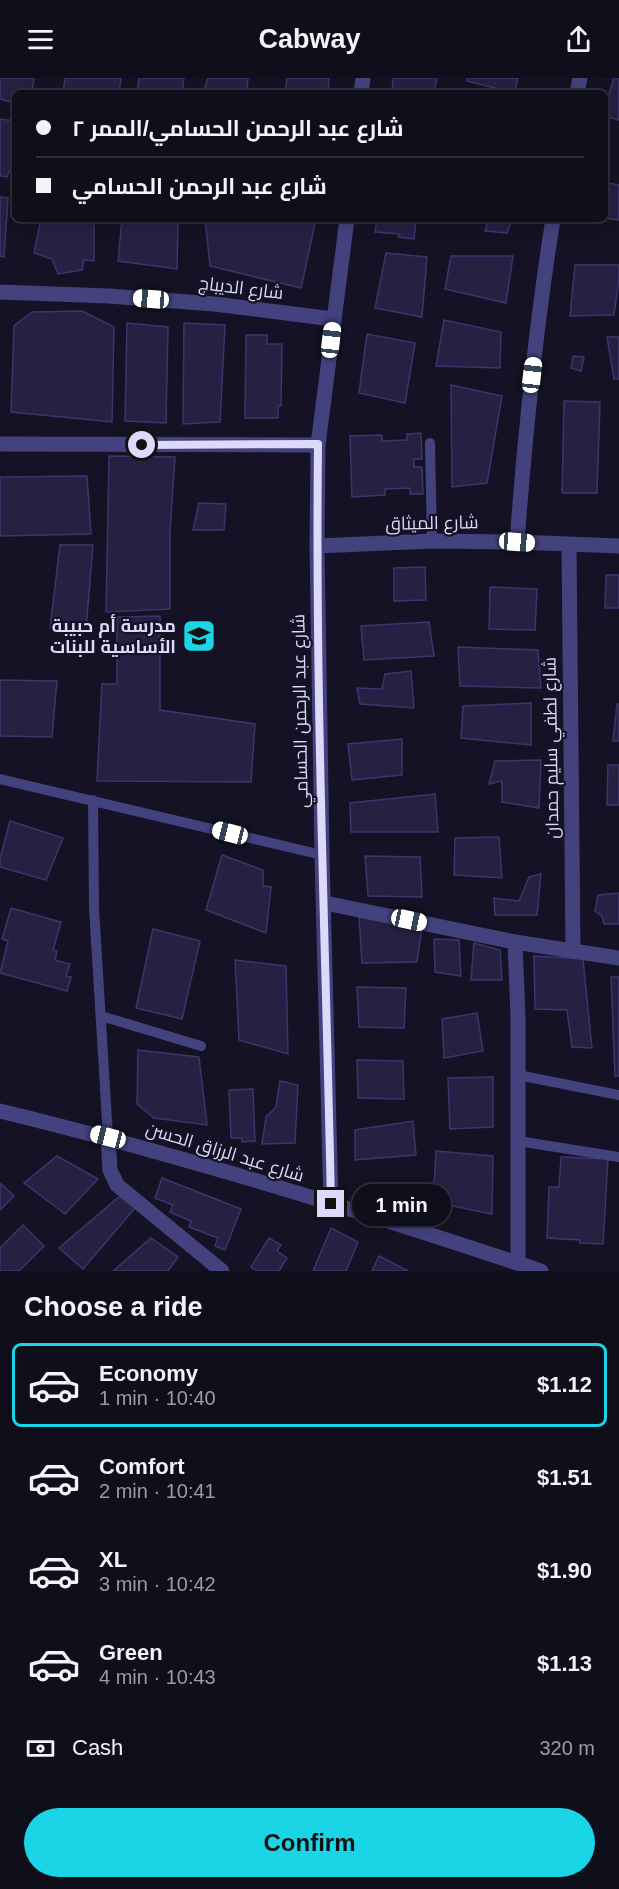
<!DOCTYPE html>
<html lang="en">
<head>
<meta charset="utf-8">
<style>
	:root { --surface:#0f0e1b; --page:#181724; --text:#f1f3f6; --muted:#9b9ca3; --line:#2f2e3a; --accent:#1ad5e5 }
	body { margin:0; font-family:Helvetica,Cairo,sans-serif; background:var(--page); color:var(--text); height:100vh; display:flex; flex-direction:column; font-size:22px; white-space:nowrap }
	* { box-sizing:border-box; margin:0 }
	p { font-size:20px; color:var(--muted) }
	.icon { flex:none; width:33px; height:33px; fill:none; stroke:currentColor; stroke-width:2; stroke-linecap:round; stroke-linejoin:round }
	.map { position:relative; height:1193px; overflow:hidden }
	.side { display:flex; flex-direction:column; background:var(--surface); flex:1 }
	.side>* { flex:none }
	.top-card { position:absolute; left:12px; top:12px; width:596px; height:132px; border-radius:9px; box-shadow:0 3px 15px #0003,0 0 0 2px var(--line); display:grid; align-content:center; height:132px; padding:0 24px; background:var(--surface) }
	.end { position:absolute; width:27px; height:27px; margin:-14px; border:8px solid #dcd9fb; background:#111; box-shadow:0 0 0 3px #111 }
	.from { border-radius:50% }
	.bubble { position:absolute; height:42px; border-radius:21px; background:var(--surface); box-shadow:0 3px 15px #0003,0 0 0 2px var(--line); font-size:20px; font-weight:700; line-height:42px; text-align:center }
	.car { position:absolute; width:18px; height:36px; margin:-18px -9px; border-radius:8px; box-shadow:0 0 4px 2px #0007; background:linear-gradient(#fff 24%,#345 0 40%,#fff 0 76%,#345 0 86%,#fff 0) }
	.top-card b { display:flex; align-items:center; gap:21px; height:57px; font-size:22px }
	.top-card b+b { border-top:2px solid var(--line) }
	.top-card i { width:15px; height:15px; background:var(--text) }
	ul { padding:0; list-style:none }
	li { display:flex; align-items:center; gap:18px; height:84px; margin:0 12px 9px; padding:0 12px; border:3px solid transparent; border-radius:9px }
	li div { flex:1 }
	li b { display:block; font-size:22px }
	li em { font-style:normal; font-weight:700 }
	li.on { border-color:var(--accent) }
	li>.icon { width:54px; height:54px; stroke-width:1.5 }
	h2 { padding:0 24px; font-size:27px; line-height:72px }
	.pay { display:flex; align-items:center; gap:15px; height:66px; padding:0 24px; font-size:22px }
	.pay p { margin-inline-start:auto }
	.action { display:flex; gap:12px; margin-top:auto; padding:12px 24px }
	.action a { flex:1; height:69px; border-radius:36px; background:var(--accent); color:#111; font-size:24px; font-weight:700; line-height:69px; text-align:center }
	header { display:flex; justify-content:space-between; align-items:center; height:78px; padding:0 24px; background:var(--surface); font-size:27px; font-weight:700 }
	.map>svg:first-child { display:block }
</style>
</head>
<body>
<header><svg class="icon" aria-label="menu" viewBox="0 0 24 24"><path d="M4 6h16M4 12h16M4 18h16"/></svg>Cabway<svg class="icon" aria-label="share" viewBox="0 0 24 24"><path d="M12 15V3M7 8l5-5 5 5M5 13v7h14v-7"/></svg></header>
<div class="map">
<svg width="619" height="1193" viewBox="0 0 619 1193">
	<rect width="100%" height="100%" fill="#141224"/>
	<g fill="#262043" stroke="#3e346c" stroke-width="1.5">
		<path d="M 0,0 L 34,0 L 32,15 L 15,15 L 15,25 L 0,21 Z"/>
		<path d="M 65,0 L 121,0 L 119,15 L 63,15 Z"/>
		<path d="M 139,0 L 184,0 L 182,15 L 137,15 Z"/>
		<path d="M 208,0 L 248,0 L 247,15 L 203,15 Z"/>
		<path d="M 287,0 L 329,0 L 328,15 L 285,15 Z"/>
		<path d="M 393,0 L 437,0 L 434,15 L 392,15 Z"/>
		<path d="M 467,0 L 518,0 L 514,15 L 467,3 Z"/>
		<path d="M 614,0 L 619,0 L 619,42 L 604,38 L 604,31 Z"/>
		<path d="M 0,41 L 15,43 L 14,82 L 7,99 L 0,98 Z"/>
		<path d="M 604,104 L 619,107 L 619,142 L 604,140 Z"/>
		<path d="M 0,119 L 8,120 L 4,179 L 0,178 Z"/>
		<path d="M 41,141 L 94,141 L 94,183 L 84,182 L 82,192 L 58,196 L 52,181 L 34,175 Z"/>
		<path d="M 122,141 L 178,141 L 177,191 L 118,183 Z"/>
		<path d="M 205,141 L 316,141 L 301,210 L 210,188 Z"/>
		<path d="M 377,141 L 416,141 L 414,161 L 398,159 L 399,156 L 375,154 Z"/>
		<path d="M 480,141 L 512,141 L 507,155 L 485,153 L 488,142 Z"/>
		<path d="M 386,175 L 427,179 L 422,239 L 375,230 Z"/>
		<path d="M 451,178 L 513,178 L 506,225 L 445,211 Z"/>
		<path d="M 575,187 L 619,187 L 619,201 L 614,237 L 570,238 Z"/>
		<path d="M 82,233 L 114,249 L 112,344 L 11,334 L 14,248 L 32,234 Z"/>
		<path d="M 444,242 L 501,254 L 500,290 L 436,288 Z"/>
		<path d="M 127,245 L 168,249 L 166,345 L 125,343 Z"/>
		<path d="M 184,245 L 225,247 L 220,344 L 183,346 Z"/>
		<path d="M 367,256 L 415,265 L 405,325 L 359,315 Z"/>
		<path d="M 246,257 L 267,257 L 267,266 L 282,266 L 281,328 L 278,328 L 278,340 L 245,340 Z"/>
		<path d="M 607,259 L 619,259 L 619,301 L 614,301 Z"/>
		<path d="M 573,278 L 584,279 L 581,293 L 571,290 Z"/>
		<path d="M 451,307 L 502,318 L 487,405 L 452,409 Z"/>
		<path d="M 564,323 L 600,324 L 597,415 L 562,415 Z"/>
		<path d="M 421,355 L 422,381 L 414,381 L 414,389 L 422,389 L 423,416 L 410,416 L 410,410 L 385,411 L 385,417 L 352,419 L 350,358 L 382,357 L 382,363 L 407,362 L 407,356 Z"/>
		<path d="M 109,378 L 175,379 L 170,453 L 170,531 L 106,534 Z"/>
		<path d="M 87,398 L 91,456 L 0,458 L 0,399 Z"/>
		<path d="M 199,425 L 226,426 L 224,452 L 193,452 Z"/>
		<path d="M 60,467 L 93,467 L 86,551 L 50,550 Z"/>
		<path d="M 425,489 L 426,522 L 394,523 L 394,490 Z"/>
		<path d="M 606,497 L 619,497 L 619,530 L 605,530 Z"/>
		<path d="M 490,509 L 537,511 L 535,552 L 489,551 Z"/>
		<path d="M 160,538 L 160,632 L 255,646 L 251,704 L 97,703 L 102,606 L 117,606 L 117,539 Z"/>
		<path d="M 429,544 L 434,578 L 364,582 L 361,548 Z"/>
		<path d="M 458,569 L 538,572 L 541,610 L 460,608 Z"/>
		<path d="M 411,593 L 414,630 L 360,626 L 357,610 L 382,611 L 385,596 Z"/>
		<path d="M 0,602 L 57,603 L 52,659 L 0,658 Z"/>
		<path d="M 531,625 L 531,667 L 461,660 L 463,628 Z"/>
		<path d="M 617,626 L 619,626 L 619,663 L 613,663 Z"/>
		<path d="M 402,661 L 402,697 L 352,702 L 348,666 Z"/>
		<path d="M 541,682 L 539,730 L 502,724 L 502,703 L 489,706 L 495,683 Z"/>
		<path d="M 608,687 L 619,687 L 619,727 L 607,727 Z"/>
		<path d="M 435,716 L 438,754 L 351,754 L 350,725 Z"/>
		<path d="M 10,743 L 63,760 L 46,802 L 0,789 L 0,781 Z"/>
		<path d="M 499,759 L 502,800 L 454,797 L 455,760 Z"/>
		<path d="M 222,777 L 263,792 L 263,808 L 271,809 L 266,855 L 206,832 Z"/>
		<path d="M 365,778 L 420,779 L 422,819 L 368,818 Z"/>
		<path d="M 541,796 L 537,837 L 495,837 L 494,820 L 519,823 L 529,799 Z"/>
		<path d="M 619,815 L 619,846 L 604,846 L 602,838 L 595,833 L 598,817 Z"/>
		<path d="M 11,830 L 61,844 L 53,872 L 57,873 L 55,882 L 70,886 L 66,898 L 71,899 L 67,913 L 0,895 L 8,863 L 2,861 Z"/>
		<path d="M 359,839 L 422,849 L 417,884 L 362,885 Z"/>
		<path d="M 153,851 L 200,863 L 182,941 L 136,930 Z"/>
		<path d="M 434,861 L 459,862 L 461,898 L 435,894 Z"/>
		<path d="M 474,865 L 500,872 L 502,902 L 471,902 Z"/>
		<path d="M 534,878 L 583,881 L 592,970 L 572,969 L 567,932 L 535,931 Z"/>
		<path d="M 235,882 L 286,888 L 288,976 L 239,962 Z"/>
		<path d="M 611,899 L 619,899 L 619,998 L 615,998 Z"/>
		<path d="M 357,909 L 406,910 L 404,950 L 359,949 Z"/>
		<path d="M 477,935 L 483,973 L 444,980 L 442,941 Z"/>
		<path d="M 138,972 L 199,979 L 207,1047 L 154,1040 L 137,1026 Z"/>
		<path d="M 357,982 L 403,983 L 404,1021 L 358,1020 Z"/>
		<path d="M 493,999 L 493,1049 L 450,1051 L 448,1000 Z"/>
		<path d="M 280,1003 L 298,1007 L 295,1065 L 262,1066 L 266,1039 L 276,1029 Z"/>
		<path d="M 253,1011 L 255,1063 L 242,1064 L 242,1060 L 231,1060 L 229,1012 Z"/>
		<path d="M 413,1043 L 416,1077 L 355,1082 L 355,1052 Z"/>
		<path d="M 436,1073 L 493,1078 L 492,1136 L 433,1124 Z"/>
		<path d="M 57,1078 L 98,1101 L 65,1136 L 24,1105 Z"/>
		<path d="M 561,1079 L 608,1081 L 603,1166 L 580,1165 L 580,1162 L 547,1160 L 549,1109 L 559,1109 Z"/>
		<path d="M 162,1100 L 241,1131 L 225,1172 L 215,1168 L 218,1160 L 189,1149 L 191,1143 L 170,1134 L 173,1127 L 155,1120 Z"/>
		<path d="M 0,1105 L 14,1118 L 0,1132 Z"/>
		<path d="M 120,1118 L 136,1129 L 83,1191 L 59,1170 Z"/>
		<path d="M 23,1147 L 44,1168 L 19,1193 L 0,1193 L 0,1170 Z"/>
		<path d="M 331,1150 L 358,1164 L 346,1193 L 313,1193 Z"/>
		<path d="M 151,1160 L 178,1179 L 168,1193 L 113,1193 Z"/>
		<path d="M 269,1160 L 281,1167 L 277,1173 L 287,1180 L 279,1193 L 257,1193 L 251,1189 Z"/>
		<path d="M 379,1178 L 408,1193 L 372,1193 Z"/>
	</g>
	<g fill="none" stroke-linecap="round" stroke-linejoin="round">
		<g stroke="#43427e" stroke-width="10">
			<path d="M 430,365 L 432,463"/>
			<path d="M 0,701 L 322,777"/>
			<path d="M 93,722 L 94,830 L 108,1059"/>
			<path d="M 101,938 L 201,968"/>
			<path d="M 518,997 L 619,1017"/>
			<path d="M 518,1063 L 619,1079"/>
		</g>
		<g stroke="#43427e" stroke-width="15">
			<path d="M 361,15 L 363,0"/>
			<path d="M 577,15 L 580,0"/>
			<path d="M 0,214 L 109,218 L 214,226 L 333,241"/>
			<path d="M 0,366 L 318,367"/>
			<path d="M 517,464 C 525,356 536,248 553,141"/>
			<path d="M 569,467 L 573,871"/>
			<path d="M 317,468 L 432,463 L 517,464 L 619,468"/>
			<path d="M 325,825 L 515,864 L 619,880"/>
			<path d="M 515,864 L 518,939 L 518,1185"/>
			<path d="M 108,1059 L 110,1092 L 117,1107 L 222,1193"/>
			<path d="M 331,1126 L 322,777 L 317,468 L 318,367 L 347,141"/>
		</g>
		<path stroke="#43427e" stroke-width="15" d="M 0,1033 C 182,1077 362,1133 541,1193"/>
	</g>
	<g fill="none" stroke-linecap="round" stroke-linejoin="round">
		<path stroke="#dcd9fb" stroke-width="8" d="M 142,367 L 318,366 C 315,620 326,873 331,1126"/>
	</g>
	<defs>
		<symbol id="school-square" viewBox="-11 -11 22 22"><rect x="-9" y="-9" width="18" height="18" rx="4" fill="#1ad5e5" stroke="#141224"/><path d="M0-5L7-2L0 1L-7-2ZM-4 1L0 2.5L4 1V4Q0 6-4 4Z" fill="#111"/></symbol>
	</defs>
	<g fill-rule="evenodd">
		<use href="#school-square" x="180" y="539" width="38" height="38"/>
	</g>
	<g text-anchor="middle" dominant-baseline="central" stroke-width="4.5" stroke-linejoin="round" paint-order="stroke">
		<g font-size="18" fill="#dcd9fb" stroke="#141224">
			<text transform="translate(241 210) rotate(7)">شارع الديباج</text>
			<text transform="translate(432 445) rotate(-1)">شارع الميثاق</text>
			<text transform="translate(300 633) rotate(-91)">شارع عبد الرحمن الحسامي</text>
			<text transform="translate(551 670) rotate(-91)">شارع لطفي سليم حمدان</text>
			<text transform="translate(225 1074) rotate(17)">شارع عبد الرزاق الحسن</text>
		</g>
		<g font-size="18" font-weight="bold" fill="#dcd9fb" stroke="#141224" text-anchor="end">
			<text x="176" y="548">مدرسة أم حبيبة<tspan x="176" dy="21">الأساسية للبنات</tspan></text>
		</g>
	</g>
</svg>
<i class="end from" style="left:142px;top:367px"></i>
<i class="end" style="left:331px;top:1126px"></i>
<div class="bubble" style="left:352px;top:1106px;width:99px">1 min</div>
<i class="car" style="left:151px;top:221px;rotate:274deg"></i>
<i class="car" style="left:331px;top:262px;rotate:7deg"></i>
<i class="car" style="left:532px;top:297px;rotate:7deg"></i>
<i class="car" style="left:517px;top:464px;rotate:94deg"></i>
<i class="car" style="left:230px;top:755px;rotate:284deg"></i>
<i class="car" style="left:409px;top:842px;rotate:102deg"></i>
<i class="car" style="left:108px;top:1059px;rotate:284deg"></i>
<div class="top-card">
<b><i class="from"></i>شارع عبد الرحمن الحسامي/الممر ٢</b>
<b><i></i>شارع عبد الرحمن الحسامي</b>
</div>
</div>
<section class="side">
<h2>Choose a ride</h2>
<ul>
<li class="on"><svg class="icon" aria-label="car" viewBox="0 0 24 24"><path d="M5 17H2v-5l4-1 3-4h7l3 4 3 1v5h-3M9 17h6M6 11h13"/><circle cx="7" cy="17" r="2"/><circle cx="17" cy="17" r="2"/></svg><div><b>Economy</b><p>1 min · 10:40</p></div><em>$1.12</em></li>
<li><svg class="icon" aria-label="car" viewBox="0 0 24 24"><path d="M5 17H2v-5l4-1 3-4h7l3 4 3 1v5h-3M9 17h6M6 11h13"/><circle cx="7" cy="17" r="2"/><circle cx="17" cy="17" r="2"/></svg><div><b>Comfort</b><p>2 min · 10:41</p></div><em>$1.51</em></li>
<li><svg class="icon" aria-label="car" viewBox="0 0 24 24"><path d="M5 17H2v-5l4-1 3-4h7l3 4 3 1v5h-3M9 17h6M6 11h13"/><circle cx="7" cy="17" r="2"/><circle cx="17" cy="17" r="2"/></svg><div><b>XL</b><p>3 min · 10:42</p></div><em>$1.90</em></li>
<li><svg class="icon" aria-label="car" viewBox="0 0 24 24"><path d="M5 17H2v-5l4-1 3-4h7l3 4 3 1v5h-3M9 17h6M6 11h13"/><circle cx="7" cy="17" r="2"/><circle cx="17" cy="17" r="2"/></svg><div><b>Green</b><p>4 min · 10:43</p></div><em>$1.13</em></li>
</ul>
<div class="pay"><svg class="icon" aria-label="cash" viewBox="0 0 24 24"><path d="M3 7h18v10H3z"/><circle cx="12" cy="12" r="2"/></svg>Cash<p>320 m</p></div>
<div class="action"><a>Confirm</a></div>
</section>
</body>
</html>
